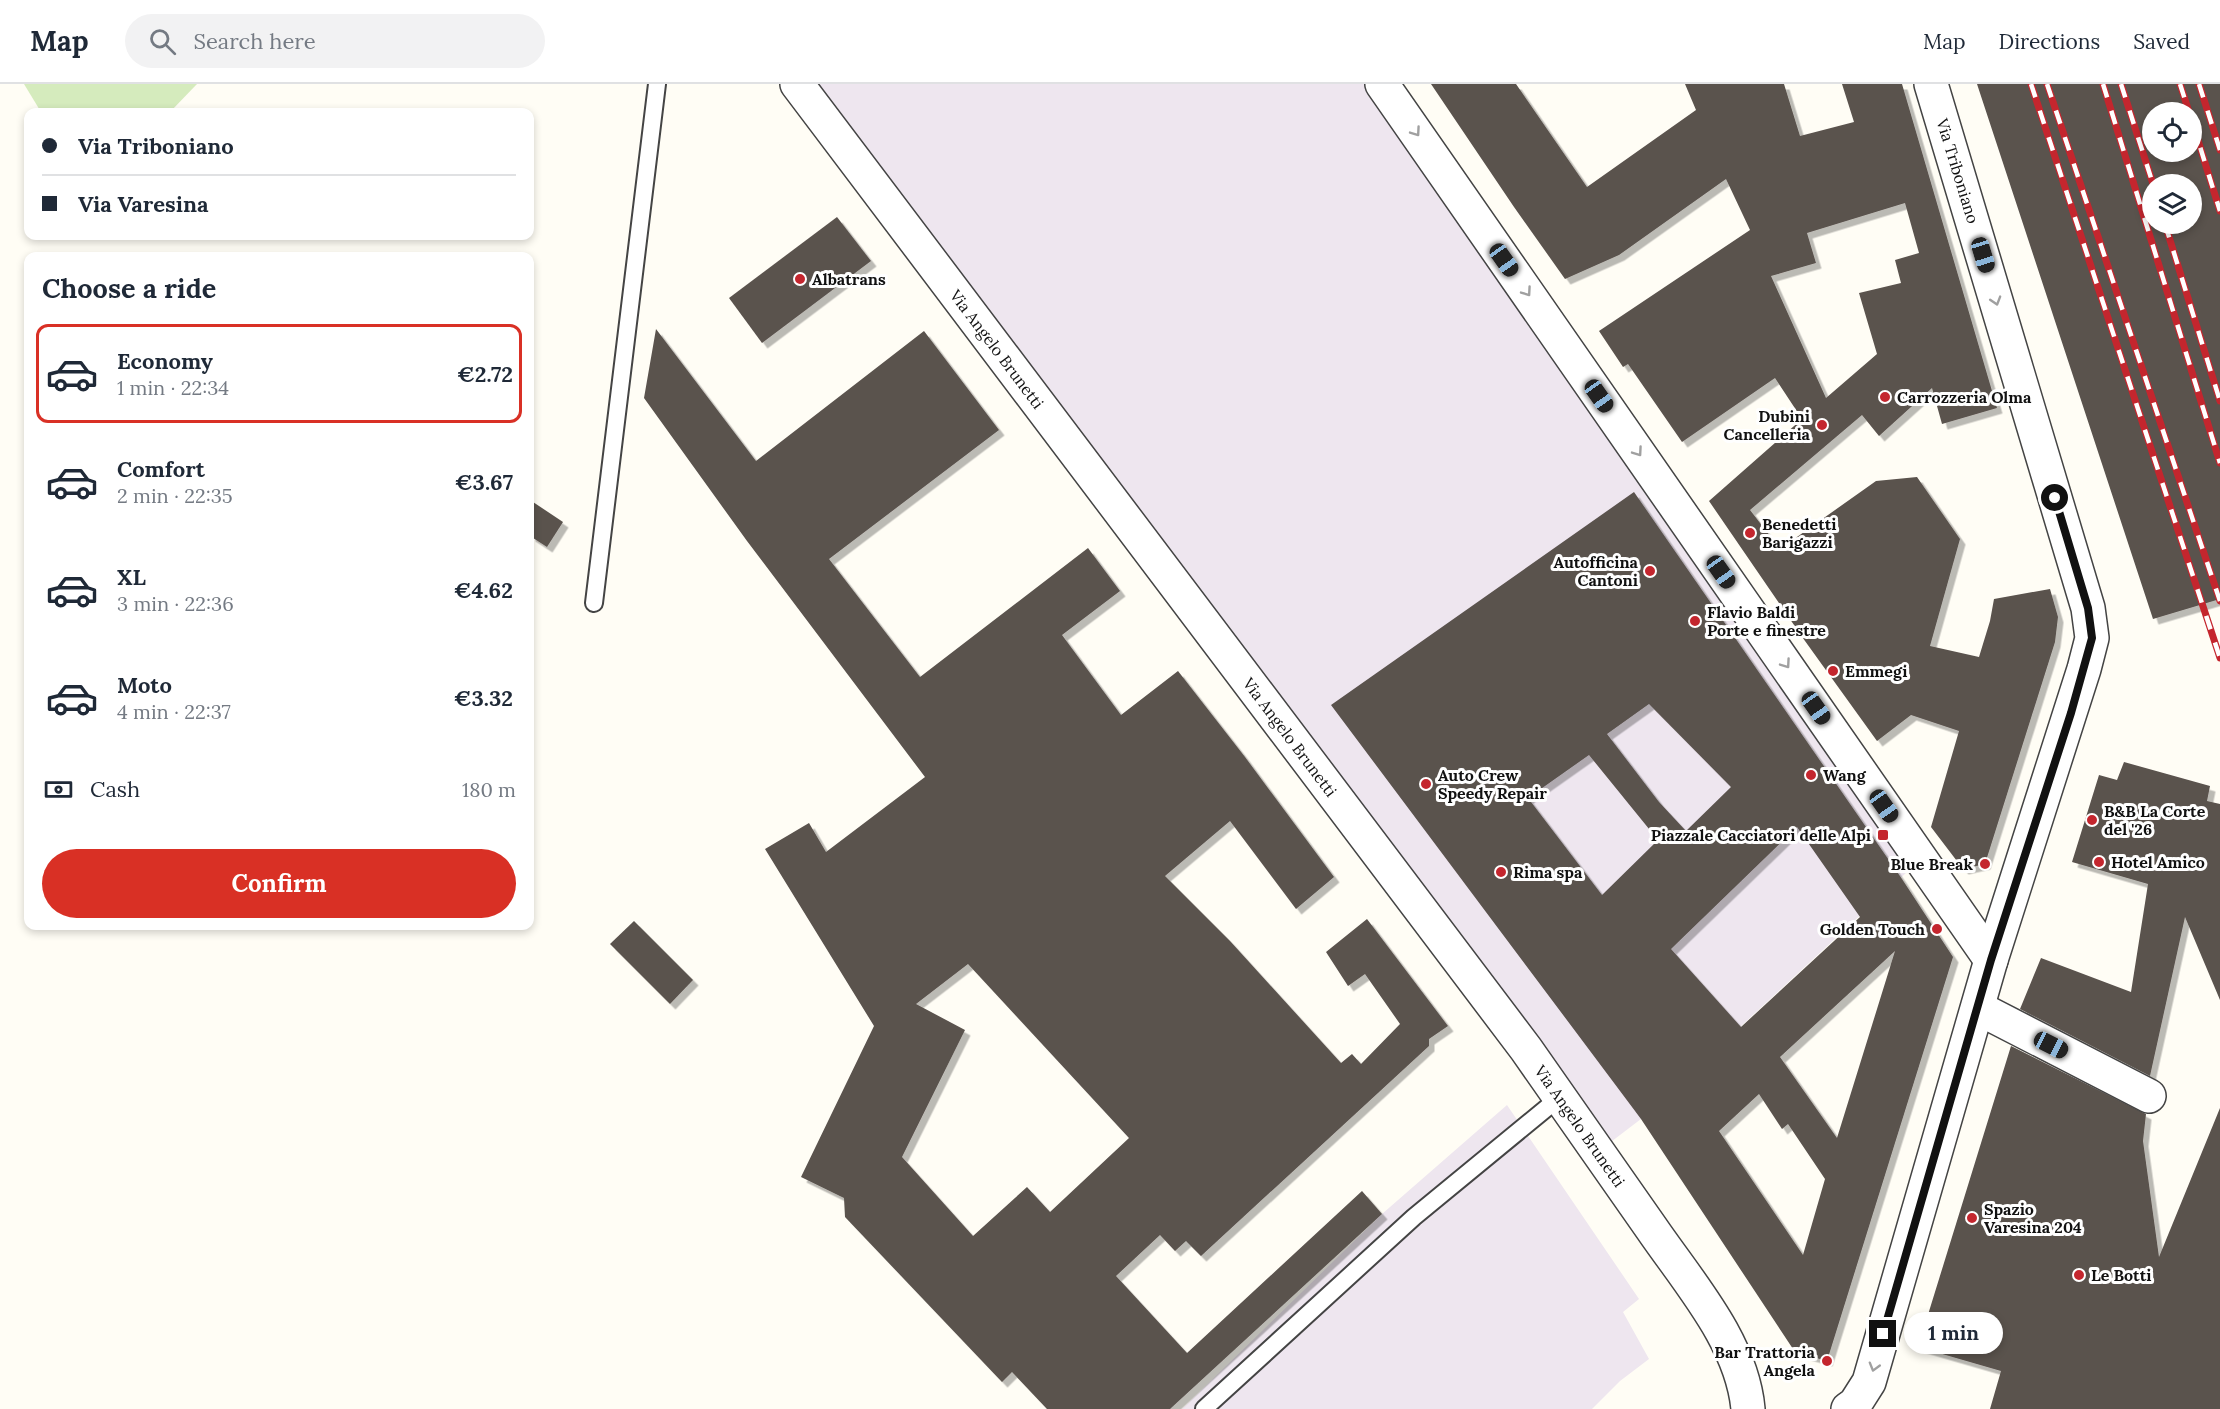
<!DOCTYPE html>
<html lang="en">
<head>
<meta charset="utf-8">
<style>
	:root { --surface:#fff; --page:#f2f2f3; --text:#1f2937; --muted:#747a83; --line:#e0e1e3; --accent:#d93025 }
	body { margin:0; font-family:Lora,serif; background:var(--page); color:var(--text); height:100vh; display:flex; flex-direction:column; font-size:22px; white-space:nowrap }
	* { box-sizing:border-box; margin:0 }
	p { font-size:20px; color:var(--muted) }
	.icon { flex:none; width:33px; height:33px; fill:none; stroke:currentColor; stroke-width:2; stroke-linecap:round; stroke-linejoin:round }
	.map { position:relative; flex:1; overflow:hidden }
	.side { position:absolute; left:24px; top:168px; width:510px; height:678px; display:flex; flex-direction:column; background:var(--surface); border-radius:12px; box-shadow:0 3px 9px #0003 }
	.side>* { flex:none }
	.banner { position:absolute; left:24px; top:24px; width:510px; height:132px; border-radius:12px; box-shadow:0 3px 9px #0003; display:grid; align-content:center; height:132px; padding:0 18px; background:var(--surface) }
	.controls { position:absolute; left:2142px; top:18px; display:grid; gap:12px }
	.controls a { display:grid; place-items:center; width:60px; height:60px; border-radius:50%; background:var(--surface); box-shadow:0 3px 9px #0003; font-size:30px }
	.end { position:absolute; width:27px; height:27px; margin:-14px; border:8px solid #111; background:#fff; box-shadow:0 0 0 3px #fff }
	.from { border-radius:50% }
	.bubble { position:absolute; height:42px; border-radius:21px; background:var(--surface); box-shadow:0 3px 9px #0003; font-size:20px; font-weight:800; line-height:42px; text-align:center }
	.car { position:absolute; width:18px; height:36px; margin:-18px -9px; border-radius:8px; box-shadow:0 0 4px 2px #0007; background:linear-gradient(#222 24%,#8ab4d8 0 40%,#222 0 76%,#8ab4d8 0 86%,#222 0) }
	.banner b { display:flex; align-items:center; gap:21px; height:57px; font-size:22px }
	.banner b+b { border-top:2px solid var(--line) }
	.banner i { width:15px; height:15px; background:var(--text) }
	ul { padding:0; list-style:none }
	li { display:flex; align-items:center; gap:18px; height:99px; margin:0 12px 9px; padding:0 6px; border:3px solid transparent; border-radius:12px }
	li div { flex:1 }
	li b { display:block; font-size:22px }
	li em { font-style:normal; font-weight:800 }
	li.active { border-color:var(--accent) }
	li>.icon { width:54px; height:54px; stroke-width:1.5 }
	h2 { padding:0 18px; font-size:27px; line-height:72px }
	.pay { display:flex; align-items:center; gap:15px; height:66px; padding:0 18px; font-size:22px }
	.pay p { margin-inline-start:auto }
	.button { display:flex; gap:12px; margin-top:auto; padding:12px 18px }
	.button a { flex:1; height:69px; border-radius:36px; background:var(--accent); color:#fff; font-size:24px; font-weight:800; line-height:69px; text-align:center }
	header { display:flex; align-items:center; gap:36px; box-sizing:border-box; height:84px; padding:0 30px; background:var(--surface); border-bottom:2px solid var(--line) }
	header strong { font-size:28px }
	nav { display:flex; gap:33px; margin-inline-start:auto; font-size:21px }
	.search { width:420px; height:54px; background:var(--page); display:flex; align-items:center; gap:15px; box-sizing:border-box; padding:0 21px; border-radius:33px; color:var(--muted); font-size:22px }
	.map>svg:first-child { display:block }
</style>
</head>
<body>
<header>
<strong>Map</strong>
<div class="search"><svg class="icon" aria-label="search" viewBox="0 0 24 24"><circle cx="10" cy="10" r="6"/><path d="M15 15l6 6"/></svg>Search here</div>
<nav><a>Map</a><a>Directions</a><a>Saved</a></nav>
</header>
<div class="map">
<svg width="2220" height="1325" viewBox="0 0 2220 1325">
	<defs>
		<filter id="shadow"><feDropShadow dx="5.5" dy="5.5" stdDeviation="0" flood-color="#0004"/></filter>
	</defs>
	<rect width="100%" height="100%" fill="#fffdf5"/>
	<g fill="#eee6ef">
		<path d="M 797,0 L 1382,0 L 1921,775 L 1641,1035 L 1599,1067 Z"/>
		<path d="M 1507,1021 L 1639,1215 L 1623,1228 L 1649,1275 L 1620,1297 L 1592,1325 L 1182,1325 L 1382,1130 Z"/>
	</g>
	<path fill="#d5ebbd" d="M 24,0 L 197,0 L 170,28 L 41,28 Z"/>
	<g fill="#5a524d" fill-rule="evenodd" filter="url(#shadow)">
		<path d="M 1431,0 L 1516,0 L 1587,103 L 1696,26 L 1685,0 L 1784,0 L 1800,52 L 1854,38 L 1842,0 L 1902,0 L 1997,324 L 1942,340 L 1932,304 L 1879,352 L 1862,331 L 1750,426 L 1780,465 L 1876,397 L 1917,393 L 1960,455 L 1930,562 L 1979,573 L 1990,537 L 1994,515 L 2050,505 L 2058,533 L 2055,558 L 1985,780 L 1963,785 L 1931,743 L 1959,647 L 1911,631 L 1877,657 L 1805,557 L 1709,417 L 1802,335 L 1775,294 L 1682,358 L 1628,280 L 1623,283 L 1599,247 L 1750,146 L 1726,95 L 1619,171 L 1565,195 L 1514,123 ZM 1905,119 L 1919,169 L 1895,176 L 1901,199 L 1859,209 L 1877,270 L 1826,314 L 1771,192 L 1816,179 L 1807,149 Z"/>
		<path d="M 1977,0 L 2220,0 L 2220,515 L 2153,535 ZM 2152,28 L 2192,28 L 2192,68 L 2152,68 ZM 2152,100 L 2192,100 L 2192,140 L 2152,140 Z"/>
		<path d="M 837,133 L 871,177 L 762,259 L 729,214 Z"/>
		<path d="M 656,245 L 756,377 L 924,247 L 999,346 L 829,475 L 920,593 L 1088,464 L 1120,507 L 1062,551 L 1121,631 L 1178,587 L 1245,673 L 1334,793 L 1296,825 L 1230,737 L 1165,792 L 1230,857 L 1341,979 L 1352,970 L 1361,980 L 1400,940 L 1365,890 L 1348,902 L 1326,868 L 1367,835 L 1448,942 L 1429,955 L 1429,962 L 1201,1172 L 1186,1157 L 1175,1167 L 1160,1151 L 1116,1192 L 1187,1269 L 1362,1107 L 1382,1130 L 1170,1325 L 1047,1325 L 1012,1288 L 1002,1298 L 845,1133 L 844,1114 L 801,1093 L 874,942 L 765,765 L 809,739 L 826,768 L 925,693 L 747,457 L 644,314 ZM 968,880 L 1129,1054 L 1050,1128 L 1027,1103 L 973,1152 L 902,1073 L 965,946 L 916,920 Z"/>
		<path d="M 1634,408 L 1902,795 L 1953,873 L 1827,1277 L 1795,1268 L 1641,1035 L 1331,621 ZM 1649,620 L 1731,703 L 1686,747 L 1659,718 L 1607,650 ZM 1589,671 L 1658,756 L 1602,811 L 1528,714 ZM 1797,743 L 1860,833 L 1741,943 L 1671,865 ZM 1895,867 L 1837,1054 L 1780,973 ZM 1759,1010 L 1782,1045 L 1788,1040 L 1825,1095 L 1803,1171 L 1719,1047 Z"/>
		<path d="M 530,416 L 563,438 L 547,463 L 530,452 Z"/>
		<path d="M 2124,678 L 2210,702 L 2207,717 L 2220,720 L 2220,916 L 2185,833 L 2150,992 L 2020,925 L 2041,874 L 2131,908 L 2148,800 L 2072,778 L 2099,691 L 2117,696 Z"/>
		<path d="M 634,837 L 693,896 L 670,920 L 610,860 Z"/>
		<path d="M 2011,962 L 2146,1030 L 2143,1057 L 2159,1173 L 2220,1024 L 2220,1325 L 1990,1325 L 2001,1287 L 1918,1263 Z"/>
	</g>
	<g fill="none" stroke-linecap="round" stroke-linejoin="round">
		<defs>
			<g id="lane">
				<path d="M 594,519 L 657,0"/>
				<path d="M 1204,1325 L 1414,1133 L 1560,1013"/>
			</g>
			<g id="street">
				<path d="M 797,0 L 1526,965 C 1568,1025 1610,1085 1652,1145 C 1689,1199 1742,1258 1748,1325"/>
				<path d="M 1382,0 L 1991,876"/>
				<path d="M 1978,924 L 2149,1012"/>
				<path d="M 1848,1325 L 1855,1320 L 1869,1298 L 1991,876 L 2084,585 L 2092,554 L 2088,524 L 1931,0"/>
			</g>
		</defs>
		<use href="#lane" stroke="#444" stroke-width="20"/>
		<use href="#street" stroke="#444" stroke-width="36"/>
		<use href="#lane" stroke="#fff" stroke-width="16"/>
		<use href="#street" stroke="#fff" stroke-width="33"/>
		<defs>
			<g id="rail">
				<path d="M 2031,0 L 2220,574"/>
				<path d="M 2047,0 L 2220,517"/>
				<path d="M 2103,0 L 2220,379"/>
				<path d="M 2121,0 L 2153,100"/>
				<path d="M 2180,0 L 2189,28"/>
				<path d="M 2199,0 L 2220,66"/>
				<path d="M 2192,37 L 2220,127"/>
				<path d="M 2165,140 L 2220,317"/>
			</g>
		</defs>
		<use href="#rail" stroke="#c4262e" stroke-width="7"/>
		<use href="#rail" stroke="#fff" stroke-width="4.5" stroke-dasharray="14" stroke-linecap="butt"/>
	</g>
	<defs><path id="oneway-chevron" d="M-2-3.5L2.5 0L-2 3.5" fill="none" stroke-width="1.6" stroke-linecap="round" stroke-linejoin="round" transform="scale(1.5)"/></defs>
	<g stroke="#a0a0a0">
		<use href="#oneway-chevron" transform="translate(1416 48) rotate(55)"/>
		<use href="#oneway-chevron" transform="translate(1527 208) rotate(55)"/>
		<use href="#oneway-chevron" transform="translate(1996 217) rotate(73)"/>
		<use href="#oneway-chevron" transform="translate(1638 368) rotate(55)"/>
		<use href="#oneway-chevron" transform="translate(1786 580) rotate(55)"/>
		<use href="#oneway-chevron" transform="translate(1874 1283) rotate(106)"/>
	</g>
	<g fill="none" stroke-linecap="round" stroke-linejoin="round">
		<path stroke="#111" stroke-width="8" d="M 1883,1250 L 1991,876 L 2071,629 L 2092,554 L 2088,524 L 2055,414"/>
	</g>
	<g fill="#c4262e" stroke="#fff" stroke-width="2">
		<circle cx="800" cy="195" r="6"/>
		<circle cx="1885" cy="313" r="6"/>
		<circle cx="1822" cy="341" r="6"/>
		<circle cx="1750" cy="449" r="6"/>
		<circle cx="1650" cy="487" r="6"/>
		<circle cx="1695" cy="537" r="6"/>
		<circle cx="1833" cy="587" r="6"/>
		<circle cx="1811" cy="691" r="6"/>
		<circle cx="1426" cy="700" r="6"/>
		<circle cx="2092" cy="736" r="6"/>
		<rect x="1877" y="745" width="12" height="12" rx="3"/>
		<circle cx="2099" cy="778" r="6"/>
		<circle cx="1985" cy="780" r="6"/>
		<circle cx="1501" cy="788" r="6"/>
		<circle cx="1937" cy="845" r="6"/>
		<circle cx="1972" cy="1134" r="6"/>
		<circle cx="2079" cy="1191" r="6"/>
		<circle cx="1827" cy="1277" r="6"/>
	</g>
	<g text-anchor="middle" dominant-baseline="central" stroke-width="6" stroke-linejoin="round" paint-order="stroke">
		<g font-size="16" fill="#111" stroke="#fff">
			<text transform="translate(1958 87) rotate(73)">Via Triboniano</text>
			<text transform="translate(997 265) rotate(53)">Via Angelo Brunetti</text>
			<text transform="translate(1290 653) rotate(53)">Via Angelo Brunetti</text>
			<text transform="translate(1580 1042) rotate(55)">Via Angelo Brunetti</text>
		</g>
		<g font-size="16" font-weight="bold" fill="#111" stroke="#fff" text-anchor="start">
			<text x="812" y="195">Albatrans</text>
			<text x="1897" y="313">Carrozzeria Olma</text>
			<text x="1810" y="332" text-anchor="end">Dubini<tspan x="1810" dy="18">Cancelleria</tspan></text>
			<text x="1762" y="440">Benedetti<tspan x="1762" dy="18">Barigazzi</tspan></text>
			<text x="1638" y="478" text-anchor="end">Autofficina<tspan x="1638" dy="18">Cantoni</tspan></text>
			<text x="1707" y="528">Flavio Baldi<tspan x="1707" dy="18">Porte e finestre</tspan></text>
			<text x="1845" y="587">Emmegi</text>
			<text x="1438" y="691">Auto Crew<tspan x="1438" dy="18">Speedy Repair</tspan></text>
			<text x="1823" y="691">Wang</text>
			<text x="2104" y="727">B&amp;B La Corte<tspan x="2104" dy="18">del '26</tspan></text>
			<text x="1871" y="751" text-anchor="end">Piazzale Cacciatori delle Alpi</text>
			<text x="2111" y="778">Hotel Amico</text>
			<text x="1973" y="780" text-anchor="end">Blue Break</text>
			<text x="1513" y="788">Rima spa</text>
			<text x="1925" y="845" text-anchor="end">Golden Touch</text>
			<text x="1984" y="1125">Spazio<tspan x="1984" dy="18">Varesina 204</tspan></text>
			<text x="2091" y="1191">Le Botti</text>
			<text x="1815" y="1268" text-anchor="end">Bar Trattoria<tspan x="1815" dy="18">Angela</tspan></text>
		</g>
	</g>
</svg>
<div class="controls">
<a><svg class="icon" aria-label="locate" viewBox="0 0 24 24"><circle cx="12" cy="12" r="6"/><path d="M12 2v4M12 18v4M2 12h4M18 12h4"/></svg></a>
<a><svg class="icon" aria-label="layers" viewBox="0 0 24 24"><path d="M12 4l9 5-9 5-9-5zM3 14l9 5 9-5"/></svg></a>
</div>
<i class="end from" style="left:2055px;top:414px"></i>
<i class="end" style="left:1883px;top:1250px"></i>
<div class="bubble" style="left:1904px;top:1228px;width:99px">1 min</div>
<i class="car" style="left:1983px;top:171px;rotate:163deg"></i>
<i class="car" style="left:1504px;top:176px;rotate:145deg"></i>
<i class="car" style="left:1599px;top:312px;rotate:145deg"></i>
<i class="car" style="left:1721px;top:488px;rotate:145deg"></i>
<i class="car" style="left:1816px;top:624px;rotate:145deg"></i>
<i class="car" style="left:1884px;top:722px;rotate:145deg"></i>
<i class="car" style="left:2051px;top:961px;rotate:117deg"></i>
<div class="banner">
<b><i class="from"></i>Via Triboniano</b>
<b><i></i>Via Varesina</b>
</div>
<section class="side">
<h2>Choose a ride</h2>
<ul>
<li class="active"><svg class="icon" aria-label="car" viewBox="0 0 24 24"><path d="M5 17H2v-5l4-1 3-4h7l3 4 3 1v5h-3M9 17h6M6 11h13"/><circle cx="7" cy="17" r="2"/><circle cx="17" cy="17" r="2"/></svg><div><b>Economy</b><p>1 min · 22:34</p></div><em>€2.72</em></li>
<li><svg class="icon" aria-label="car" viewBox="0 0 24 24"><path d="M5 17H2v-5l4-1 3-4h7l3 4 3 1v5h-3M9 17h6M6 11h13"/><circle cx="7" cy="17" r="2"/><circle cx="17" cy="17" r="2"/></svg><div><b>Comfort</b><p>2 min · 22:35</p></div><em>€3.67</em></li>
<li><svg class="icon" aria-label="car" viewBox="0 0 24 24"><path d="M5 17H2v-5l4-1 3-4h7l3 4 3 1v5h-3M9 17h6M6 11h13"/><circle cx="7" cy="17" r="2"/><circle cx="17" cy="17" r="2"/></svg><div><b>XL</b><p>3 min · 22:36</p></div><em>€4.62</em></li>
<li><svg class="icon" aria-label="car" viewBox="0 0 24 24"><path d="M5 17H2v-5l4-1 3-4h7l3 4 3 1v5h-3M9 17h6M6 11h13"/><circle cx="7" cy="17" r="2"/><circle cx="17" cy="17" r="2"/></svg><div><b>Moto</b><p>4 min · 22:37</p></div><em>€3.32</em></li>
</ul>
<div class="pay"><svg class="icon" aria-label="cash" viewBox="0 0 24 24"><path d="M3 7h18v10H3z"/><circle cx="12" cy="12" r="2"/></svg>Cash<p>180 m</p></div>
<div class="button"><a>Confirm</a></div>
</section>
</div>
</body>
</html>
